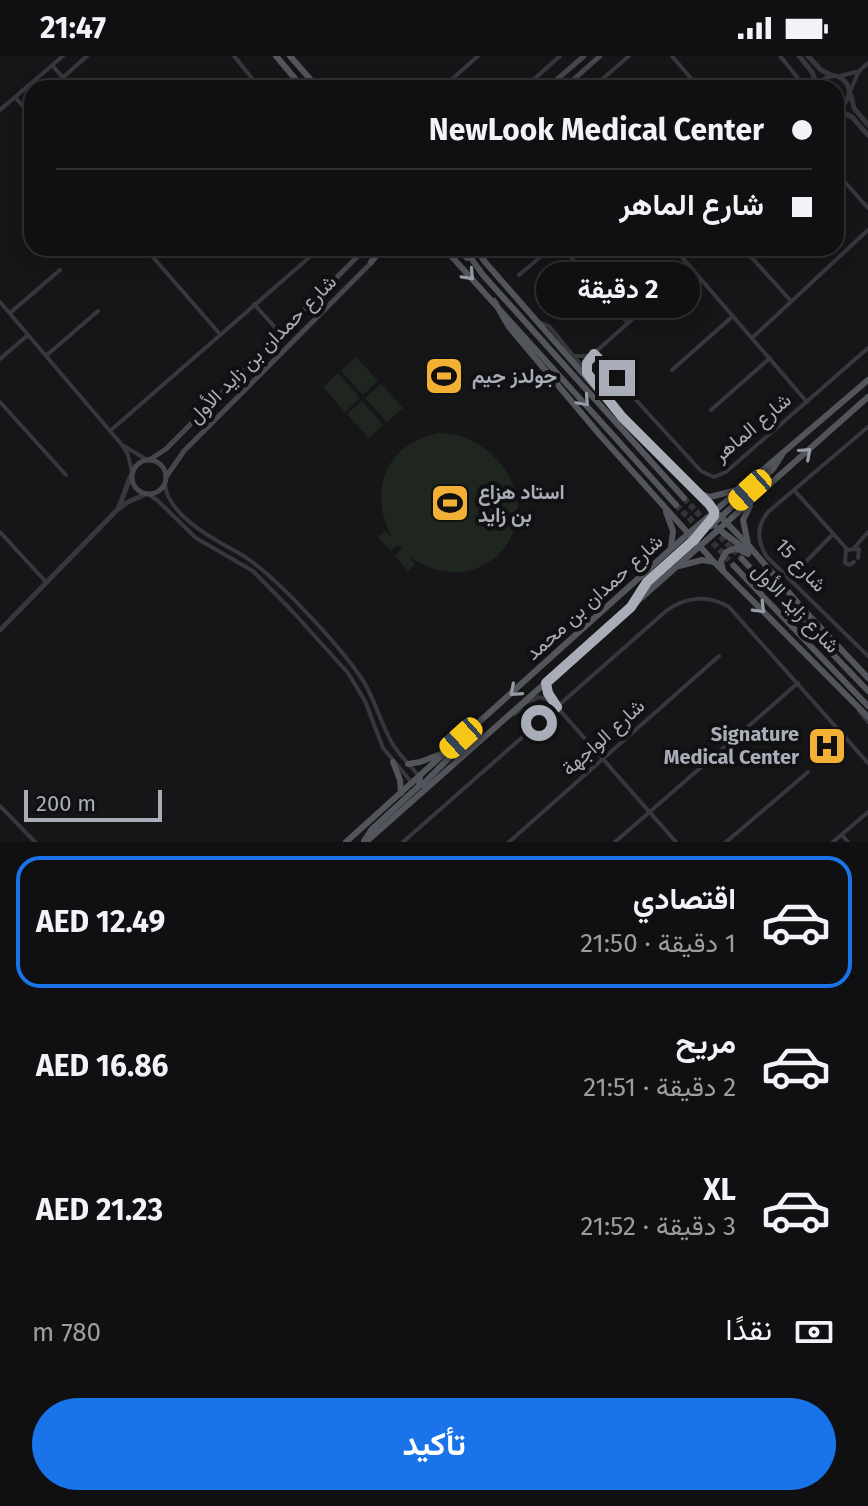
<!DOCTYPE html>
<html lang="ar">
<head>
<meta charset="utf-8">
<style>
	:root { --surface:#101012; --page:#1e1e20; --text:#f1f3f6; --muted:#9c9d9f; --line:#303032; --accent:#1a73e8 }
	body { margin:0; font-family:"Fira Sans",Vazirmatn,sans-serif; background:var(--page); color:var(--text); direction:rtl; height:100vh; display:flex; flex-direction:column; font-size:30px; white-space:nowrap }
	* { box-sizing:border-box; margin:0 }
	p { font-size:26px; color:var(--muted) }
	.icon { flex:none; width:44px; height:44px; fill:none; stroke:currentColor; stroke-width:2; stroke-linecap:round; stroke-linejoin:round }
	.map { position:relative; height:786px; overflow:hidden; direction:ltr }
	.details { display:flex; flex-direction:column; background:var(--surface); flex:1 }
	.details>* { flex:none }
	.banner { position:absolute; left:24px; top:24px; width:820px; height:176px; border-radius:24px; box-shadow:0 4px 20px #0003,0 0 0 2px var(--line); direction:rtl; display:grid; align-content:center; height:176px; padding:0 32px; background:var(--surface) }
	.scale { position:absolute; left:24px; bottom:20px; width:138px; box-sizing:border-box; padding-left:8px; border:4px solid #a8adb8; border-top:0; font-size:22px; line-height:28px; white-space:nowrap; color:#a8adb8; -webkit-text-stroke:6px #111113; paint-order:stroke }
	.end { position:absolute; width:36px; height:36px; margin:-18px; border:10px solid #a8adb8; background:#111; box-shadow:0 0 0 4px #111 }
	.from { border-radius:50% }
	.bubble { position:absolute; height:56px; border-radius:28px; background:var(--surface); box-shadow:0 4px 20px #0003,0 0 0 2px var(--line); font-size:26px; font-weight:700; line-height:56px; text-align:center; direction:rtl }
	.car { position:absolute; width:24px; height:48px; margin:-24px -12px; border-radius:10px; box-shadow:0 0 6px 2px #0007; background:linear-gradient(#f5c518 24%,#345 0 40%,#f5c518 0 76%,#345 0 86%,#f5c518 0) }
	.banner b { display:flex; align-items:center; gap:28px; height:76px; font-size:30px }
	.banner b+b { border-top:2px solid var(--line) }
	.banner i { width:20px; height:20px; background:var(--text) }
	ul { padding:14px 0 0; list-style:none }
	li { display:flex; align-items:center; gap:24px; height:132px; margin:0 16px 12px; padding:0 16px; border:4px solid transparent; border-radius:24px }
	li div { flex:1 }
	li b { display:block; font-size:30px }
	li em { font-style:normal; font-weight:700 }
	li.on { border-color:var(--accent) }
	li>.icon { width:72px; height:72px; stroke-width:1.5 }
	.pay { display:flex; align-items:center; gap:20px; height:88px; padding:0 32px; font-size:30px }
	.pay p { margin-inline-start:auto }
	.action { display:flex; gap:16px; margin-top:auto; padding:16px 32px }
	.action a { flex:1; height:92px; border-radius:48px; background:var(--accent); color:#fff; font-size:32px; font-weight:700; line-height:92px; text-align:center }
	.status { display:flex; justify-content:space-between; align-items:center; height:56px; padding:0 40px; background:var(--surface); direction:ltr }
	.status svg { height:22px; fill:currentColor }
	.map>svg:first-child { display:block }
</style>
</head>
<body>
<div class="status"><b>21:47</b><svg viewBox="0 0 49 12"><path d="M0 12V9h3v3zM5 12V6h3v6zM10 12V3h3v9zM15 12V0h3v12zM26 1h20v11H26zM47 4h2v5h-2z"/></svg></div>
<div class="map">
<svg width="868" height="786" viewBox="0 0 868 786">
	<rect width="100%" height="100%" fill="#161618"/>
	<g fill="#1e261f">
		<path d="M 356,301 L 378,325 L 363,339 L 341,315 Z"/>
		<path d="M 338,317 L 360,342 L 345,356 L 323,331 Z"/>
		<path d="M 381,328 L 403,352 L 387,366 L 365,342 Z"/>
		<path d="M 362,345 L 383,369 L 369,382 L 347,358 Z"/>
		<path d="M 439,377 C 458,377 476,384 490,397 C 560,458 485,555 409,500 L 415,508 L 408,515 L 395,500 L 402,493 L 398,489 L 391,495 L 378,481 L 385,475 L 392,481 C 367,435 386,387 439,377 Z"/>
	</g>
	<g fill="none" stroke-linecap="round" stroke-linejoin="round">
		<g stroke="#333438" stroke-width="6" stroke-dasharray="6 3" stroke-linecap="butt">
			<path d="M 684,442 L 706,466"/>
			<path d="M 676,449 L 699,472"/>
			<path d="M 714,474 L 742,503"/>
			<path d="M 707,480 L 734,510"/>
		</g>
		<g stroke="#37383d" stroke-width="4">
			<path d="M 234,0 L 260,32"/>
			<path d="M 672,0 L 699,32"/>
			<path d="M 780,0 L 806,32"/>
			<path d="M 52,9 L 72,32"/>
			<path d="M 840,20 L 856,16"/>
			<path d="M 51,32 L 87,0"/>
			<path d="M 442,32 L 478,0"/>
			<path d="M 524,32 L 560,0"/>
			<path d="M 592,32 L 629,0"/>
			<path d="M 851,33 L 859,15 L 868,7"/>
			<path d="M 15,41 L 32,61"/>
			<path d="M 0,54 L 63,0"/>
			<path d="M 836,116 L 868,152"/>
			<path d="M 145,192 L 219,277"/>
			<path d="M 563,192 L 628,267"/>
			<path d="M 674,192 L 807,346"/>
			<path d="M 743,192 L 791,245"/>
			<path d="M 519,219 L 551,192"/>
			<path d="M 0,246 L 122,389 L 128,399 L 132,416"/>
			<path d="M 254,248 L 281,278"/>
			<path d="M 10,257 L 60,214"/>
			<path d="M 539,266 L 549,270 L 597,329"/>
			<path d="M 752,282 L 868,174"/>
			<path d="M 594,298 L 701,415 L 714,421 L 726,416 L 868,292"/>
			<path d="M 47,299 L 98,255"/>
			<path d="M 574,300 L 591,300"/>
			<path d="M 0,303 L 28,279"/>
			<path d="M 672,314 L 733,260"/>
			<path d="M 587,317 L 587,307 L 591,300 L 691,211"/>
			<path d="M 0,346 L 66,419"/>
			<path d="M 711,354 L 770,302"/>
			<path d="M 868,371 L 768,456 C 756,471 757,485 767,501 L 868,600"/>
			<path d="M 110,375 L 320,192"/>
			<path d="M 124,390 L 147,404"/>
			<path d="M 165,427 C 166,458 213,483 237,496 C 272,515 342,592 364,626 C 375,645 381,667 392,687 C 399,699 410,709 419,720"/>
			<path d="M 794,434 L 847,493"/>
			<path d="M 148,438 L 157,444 L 196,482 L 253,515 L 293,556 L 348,617 L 365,645 L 383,692 L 413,728"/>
			<path d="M 0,476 L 46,526"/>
			<path d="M 854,492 L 868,476"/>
			<path d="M 854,506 L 849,509 L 845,507 L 846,494 L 859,493 L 858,502"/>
			<path d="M 790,522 L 833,478"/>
			<path d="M 546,628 L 549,640 L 557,651 L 676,786"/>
			<path d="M 859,655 L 868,666"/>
			<path d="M 514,658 L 538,641 L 551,644"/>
			<path d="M 0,750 L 35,786"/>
			<path d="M 842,779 L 848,786"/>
			<path d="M 403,786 L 666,555 C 685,541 708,538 729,551 L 868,707"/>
			<path d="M 509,786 L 719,600"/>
			<path d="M 615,786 L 798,627"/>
			<path d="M 726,786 L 808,716"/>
			<path d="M 833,786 L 868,756"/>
		</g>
		<g stroke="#37383d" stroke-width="5">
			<path d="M 799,0 L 812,16 L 817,29"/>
			<path d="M 808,0 L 821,14 L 831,19"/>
			<path d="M 818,32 C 834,0 868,40 836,52"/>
			<path d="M 851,39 L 854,52 L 868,69"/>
			<path d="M 837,53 L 852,61 L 868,79"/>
			<path d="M 119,451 L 131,419"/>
			<path d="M 0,574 L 117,454 L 128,446 L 146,438"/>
		</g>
		<g stroke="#45474d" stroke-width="5">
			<path d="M 547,32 L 584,0"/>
			<path d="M 564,32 L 600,0"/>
			<circle cx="149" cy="421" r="17"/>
			<path d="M 149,404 L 166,393 L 366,192"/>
			<path d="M 166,421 L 184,395 L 372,206"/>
		</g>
		<g stroke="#53555c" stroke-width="6">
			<path d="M 276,0 L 303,32"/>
			<path d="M 290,0 L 318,32"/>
			<path d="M 444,192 L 676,449"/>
			<path d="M 457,192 L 467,202"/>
			<path d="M 464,192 L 483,219 L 684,442"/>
			<path d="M 475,192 L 485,206 L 592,328 L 750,491 L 803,553 L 868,622"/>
			<path d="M 371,206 L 383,192"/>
			<path d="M 494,245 L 509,271 L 599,378 L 714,506 L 868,661"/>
			<path d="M 701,438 L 710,441 L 737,434"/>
			<path d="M 666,456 L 673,475 L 671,491"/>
			<path d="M 711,470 L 773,413 L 782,399"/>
			<path d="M 717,472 L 749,496"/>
			<path d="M 748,488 L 743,464 L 750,450"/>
			<path d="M 742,503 L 868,635"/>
			<path d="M 679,510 L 702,504 L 714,506"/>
			<path d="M 734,510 L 868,650"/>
			<path d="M 723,515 L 721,505 L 726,496 L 736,492 L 748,498"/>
			<path d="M 635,544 C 651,517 710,482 714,456"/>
			<path d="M 393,706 L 400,724 L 401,737"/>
			<path d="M 408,708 L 420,706 L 441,698"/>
			<path d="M 422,729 L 469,682 L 474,674"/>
			<path d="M 364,785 L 372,773 L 419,730 L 420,720"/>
			<path d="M 346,786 L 682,483 L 868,324"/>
			<path d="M 366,786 L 868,341"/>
		</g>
	</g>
	<defs><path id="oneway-chevron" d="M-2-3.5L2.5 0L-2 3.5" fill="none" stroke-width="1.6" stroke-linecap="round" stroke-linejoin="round" transform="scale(2)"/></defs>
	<g stroke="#979ba6">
		<use href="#oneway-chevron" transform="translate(469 219) rotate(47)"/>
		<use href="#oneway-chevron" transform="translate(584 345) rotate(48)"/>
		<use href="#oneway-chevron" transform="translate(806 397) rotate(-42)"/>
		<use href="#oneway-chevron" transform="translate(760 552) rotate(45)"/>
		<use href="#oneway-chevron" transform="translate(515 635) rotate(139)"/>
	</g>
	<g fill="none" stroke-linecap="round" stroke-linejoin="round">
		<path stroke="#a8adb8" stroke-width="10" d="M 539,667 L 557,651 L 548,637 L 546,627 L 631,551 L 647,526 L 694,484 L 714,460 L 714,455 L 709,448 L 622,361 L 587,317 L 587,307 L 594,298 L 617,322"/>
	</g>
	<defs>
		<symbol id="stadium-square" viewBox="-11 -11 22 22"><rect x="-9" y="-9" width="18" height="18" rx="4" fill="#f2b134" stroke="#111113"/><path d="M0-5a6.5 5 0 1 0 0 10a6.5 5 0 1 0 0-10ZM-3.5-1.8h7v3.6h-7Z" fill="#111"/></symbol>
		<symbol id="hospital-square" viewBox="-11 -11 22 22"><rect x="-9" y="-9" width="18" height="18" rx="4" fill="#f2b134" stroke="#111113"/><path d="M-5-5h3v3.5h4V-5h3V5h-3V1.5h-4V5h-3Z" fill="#111"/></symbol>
	</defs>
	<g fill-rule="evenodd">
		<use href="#stadium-square" x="422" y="298" width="44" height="44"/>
		<use href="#stadium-square" x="428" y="425" width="44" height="44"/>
		<use href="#hospital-square" x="805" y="668" width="44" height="44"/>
	</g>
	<g text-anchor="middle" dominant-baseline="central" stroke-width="8" stroke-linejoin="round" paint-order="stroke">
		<g font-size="20" fill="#a8adb8" stroke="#111113">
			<text transform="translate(262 293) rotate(-45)">شارع حمدان بن زايد الأول</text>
			<text transform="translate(752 371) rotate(-40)">شارع الماهر</text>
			<text transform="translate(801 509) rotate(47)">شارع 15</text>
			<text transform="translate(594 541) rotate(-42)">شارع حمدان بن محمد</text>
			<text transform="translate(796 552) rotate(46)">شارع زايد الأول</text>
			<text transform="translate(603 681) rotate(-42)">شارع الواجهة</text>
		</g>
		<g font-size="20" font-weight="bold" fill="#a8adb8" stroke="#111113" text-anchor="start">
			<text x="472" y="320">جولدز جيم</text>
			<text x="478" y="436">استاد هزاع<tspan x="478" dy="23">بن زايد</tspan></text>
			<text x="799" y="678" text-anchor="end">Signature<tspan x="799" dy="23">Medical Center</tspan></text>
		</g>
	</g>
</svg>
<div class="scale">200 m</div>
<i class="end from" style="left:539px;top:667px"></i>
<i class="end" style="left:617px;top:322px"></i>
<div class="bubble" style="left:536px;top:206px;width:164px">2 دقيقة</div>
<i class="car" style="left:750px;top:434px;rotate:228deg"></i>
<i class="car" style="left:461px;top:682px;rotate:228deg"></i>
<div class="banner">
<b><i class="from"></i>NewLook Medical Center</b>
<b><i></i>شارع الماهر</b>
</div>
</div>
<section class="details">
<ul>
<li class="on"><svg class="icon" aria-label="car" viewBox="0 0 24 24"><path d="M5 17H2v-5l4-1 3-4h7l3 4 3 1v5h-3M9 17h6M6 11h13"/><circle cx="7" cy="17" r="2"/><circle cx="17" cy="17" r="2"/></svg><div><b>اقتصادي</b><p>1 دقيقة · 21:50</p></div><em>AED 12.49</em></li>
<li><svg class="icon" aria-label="car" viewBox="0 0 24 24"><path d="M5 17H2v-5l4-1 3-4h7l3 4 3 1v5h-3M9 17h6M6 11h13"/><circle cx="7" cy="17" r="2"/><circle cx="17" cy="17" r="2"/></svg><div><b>مريح</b><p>2 دقيقة · 21:51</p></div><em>AED 16.86</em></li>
<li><svg class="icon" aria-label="car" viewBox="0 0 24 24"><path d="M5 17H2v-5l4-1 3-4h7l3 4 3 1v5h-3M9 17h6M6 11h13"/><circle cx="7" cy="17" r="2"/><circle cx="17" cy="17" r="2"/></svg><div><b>XL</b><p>3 دقيقة · 21:52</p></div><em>AED 21.23</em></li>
</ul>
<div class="pay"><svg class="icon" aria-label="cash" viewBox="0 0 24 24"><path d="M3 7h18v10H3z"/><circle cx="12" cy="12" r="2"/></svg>نقدًا<p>780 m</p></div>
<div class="action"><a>تأكيد</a></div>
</section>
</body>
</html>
